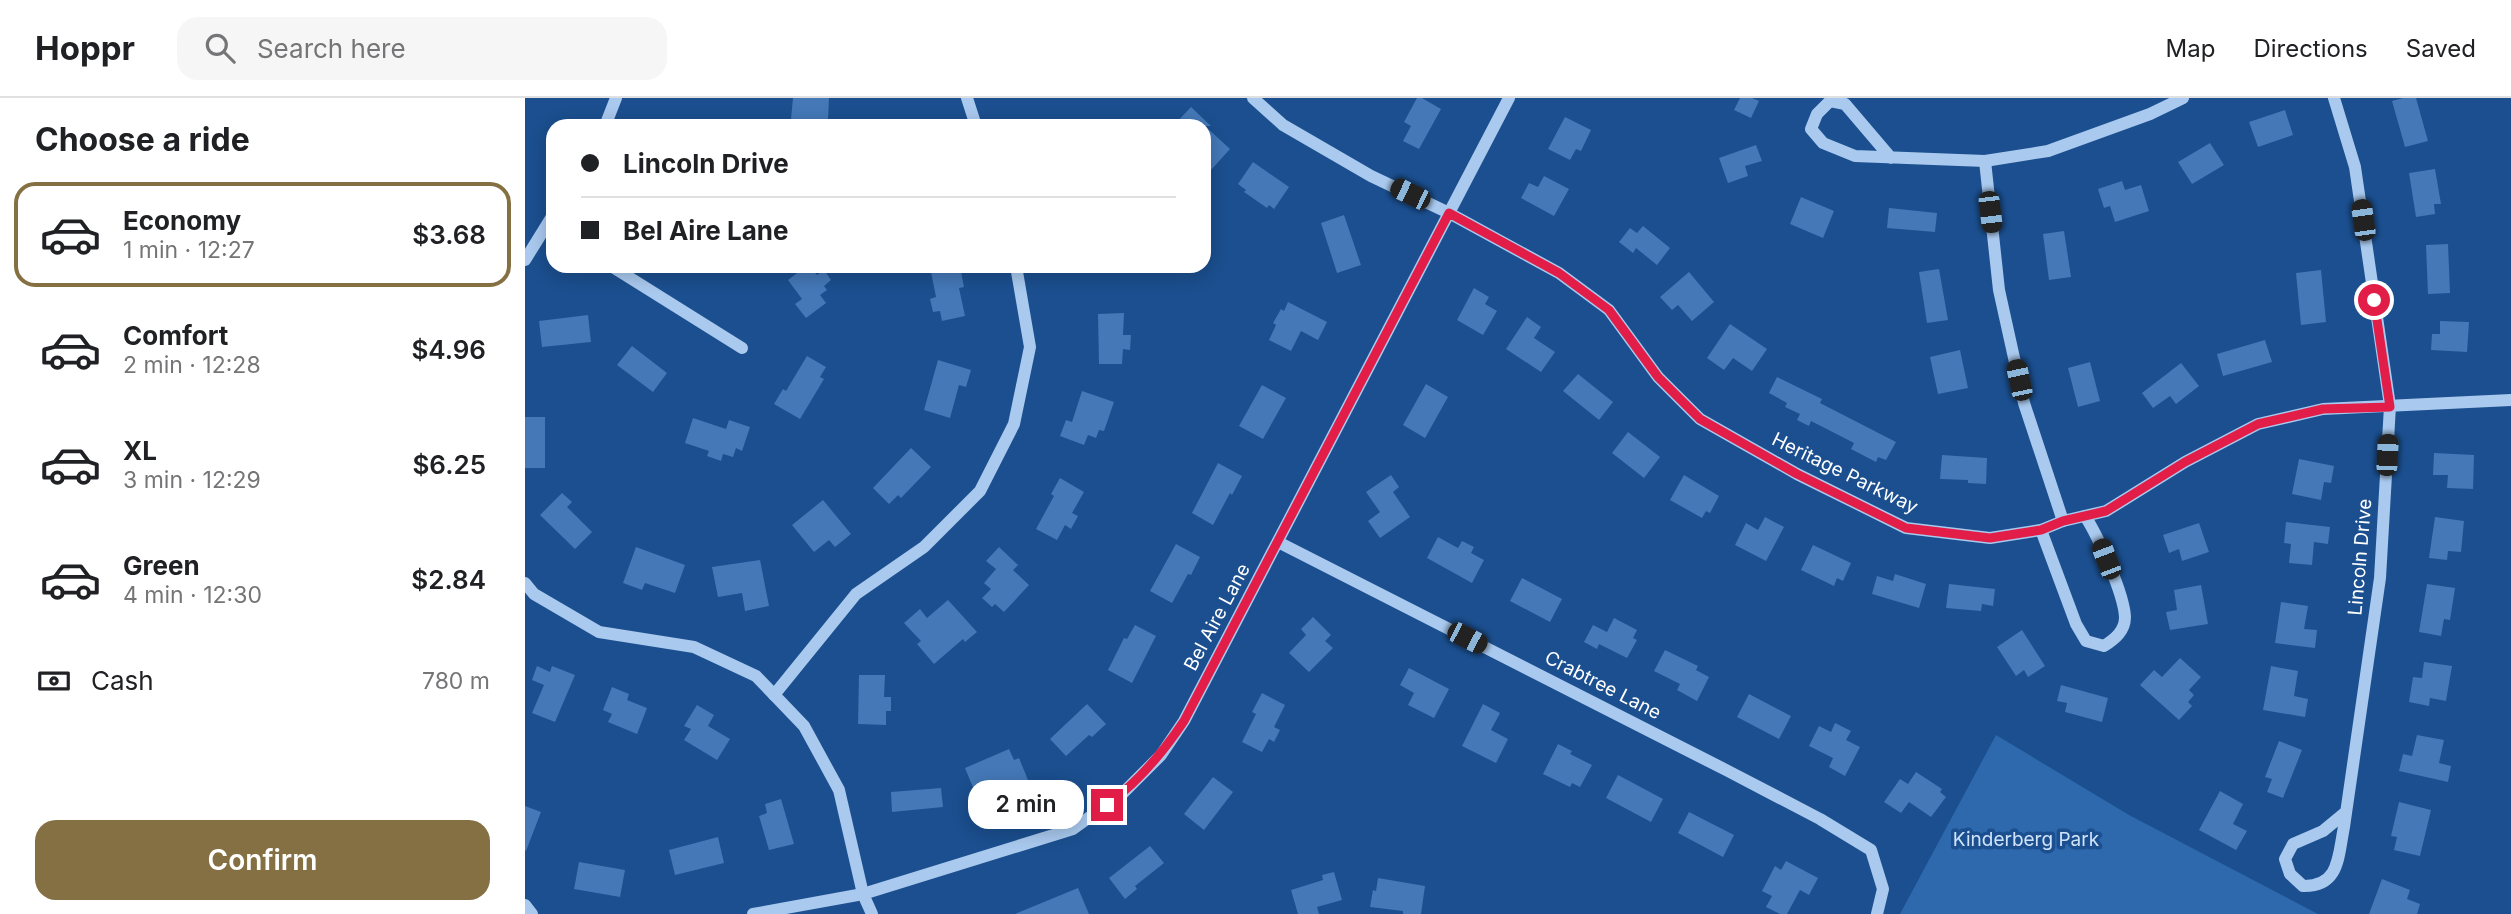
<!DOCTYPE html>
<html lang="en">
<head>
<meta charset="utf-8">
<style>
	:root { --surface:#fff; --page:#f6f6f6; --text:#202124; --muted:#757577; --line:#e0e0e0; --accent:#847042 }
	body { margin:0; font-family:Inter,sans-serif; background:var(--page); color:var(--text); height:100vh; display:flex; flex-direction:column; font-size:26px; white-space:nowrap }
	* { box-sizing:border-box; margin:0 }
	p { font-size:23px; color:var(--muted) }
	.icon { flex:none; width:38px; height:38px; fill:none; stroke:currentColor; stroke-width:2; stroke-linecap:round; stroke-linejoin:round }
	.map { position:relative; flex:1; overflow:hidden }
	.details { display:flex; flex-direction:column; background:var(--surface); width:525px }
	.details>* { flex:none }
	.banner { position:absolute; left:21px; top:21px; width:665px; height:154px; border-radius:21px; box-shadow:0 4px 18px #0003; display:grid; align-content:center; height:154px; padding:0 35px; background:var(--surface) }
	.end { position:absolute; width:32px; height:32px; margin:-16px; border:9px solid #e11d48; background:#fff; box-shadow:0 0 0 4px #fff }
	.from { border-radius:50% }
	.bubble { position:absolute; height:49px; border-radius:21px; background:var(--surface); box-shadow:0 4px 18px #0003; font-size:23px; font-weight:600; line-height:49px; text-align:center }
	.car { position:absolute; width:21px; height:42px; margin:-21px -10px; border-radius:9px; box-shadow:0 0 5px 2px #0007; background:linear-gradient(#222 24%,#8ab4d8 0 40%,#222 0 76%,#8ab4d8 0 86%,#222 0) }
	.banner b { display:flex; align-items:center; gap:24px; height:66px; font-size:26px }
	.banner b+b { border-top:2px solid var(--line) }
	.banner i { width:18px; height:18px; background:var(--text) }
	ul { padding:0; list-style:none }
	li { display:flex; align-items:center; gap:21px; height:105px; margin:0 14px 10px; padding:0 21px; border:4px solid transparent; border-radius:21px }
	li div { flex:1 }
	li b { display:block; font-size:26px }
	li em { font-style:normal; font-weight:600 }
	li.on { border-color:var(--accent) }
	li>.icon { width:63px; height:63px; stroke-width:1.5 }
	h2 { padding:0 35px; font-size:32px; line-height:84px }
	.pay { display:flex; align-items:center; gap:18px; height:77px; padding:0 35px; font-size:26px }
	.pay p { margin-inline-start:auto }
	.cta { display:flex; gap:14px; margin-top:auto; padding:14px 35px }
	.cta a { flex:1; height:80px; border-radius:21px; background:var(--accent); color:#fff; font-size:28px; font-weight:600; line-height:80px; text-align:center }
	header { display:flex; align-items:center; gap:42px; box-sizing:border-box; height:98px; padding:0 35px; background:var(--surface); border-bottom:2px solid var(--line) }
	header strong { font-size:33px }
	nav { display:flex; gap:38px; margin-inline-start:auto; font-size:24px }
	.search { width:490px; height:63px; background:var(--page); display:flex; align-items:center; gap:18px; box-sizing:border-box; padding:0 24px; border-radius:21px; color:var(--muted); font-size:26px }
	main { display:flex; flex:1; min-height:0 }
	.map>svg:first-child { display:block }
</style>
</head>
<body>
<header>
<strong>Hoppr</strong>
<div class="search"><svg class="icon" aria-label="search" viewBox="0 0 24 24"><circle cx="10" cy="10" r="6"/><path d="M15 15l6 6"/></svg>Search here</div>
<nav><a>Map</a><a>Directions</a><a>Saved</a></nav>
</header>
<main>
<section class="details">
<h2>Choose a ride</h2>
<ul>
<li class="on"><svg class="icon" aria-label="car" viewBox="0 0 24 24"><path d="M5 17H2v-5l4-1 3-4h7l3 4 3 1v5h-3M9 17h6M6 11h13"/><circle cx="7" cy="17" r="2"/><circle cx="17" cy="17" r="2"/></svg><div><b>Economy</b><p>1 min · 12:27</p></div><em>$3.68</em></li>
<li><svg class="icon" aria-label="car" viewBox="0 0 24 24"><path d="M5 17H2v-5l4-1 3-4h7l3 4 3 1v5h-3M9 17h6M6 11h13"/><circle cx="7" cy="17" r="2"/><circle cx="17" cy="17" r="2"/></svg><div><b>Comfort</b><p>2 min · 12:28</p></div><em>$4.96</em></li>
<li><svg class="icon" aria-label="car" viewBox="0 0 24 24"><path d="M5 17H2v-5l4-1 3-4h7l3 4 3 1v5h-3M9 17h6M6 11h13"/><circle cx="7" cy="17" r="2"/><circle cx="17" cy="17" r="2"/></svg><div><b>XL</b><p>3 min · 12:29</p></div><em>$6.25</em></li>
<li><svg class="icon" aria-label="car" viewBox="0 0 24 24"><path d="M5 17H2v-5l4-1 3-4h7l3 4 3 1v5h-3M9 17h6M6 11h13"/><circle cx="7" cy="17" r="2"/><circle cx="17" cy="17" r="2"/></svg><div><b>Green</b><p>4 min · 12:30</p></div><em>$2.84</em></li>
</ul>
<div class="pay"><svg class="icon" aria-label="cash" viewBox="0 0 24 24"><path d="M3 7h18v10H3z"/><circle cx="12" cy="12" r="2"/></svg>Cash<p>780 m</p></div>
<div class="cta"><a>Confirm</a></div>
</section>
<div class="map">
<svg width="1986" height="816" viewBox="0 0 1986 816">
	<rect width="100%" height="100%" fill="#1b4f8f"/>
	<path fill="#2e69ad" d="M 1471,637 L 1604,717 L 1793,816 L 1375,816 Z"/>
	<g fill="#4478b7">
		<path d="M 268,0 L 304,0 L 303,23 L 266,21 Z"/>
		<path d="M 892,0 L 897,0 L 916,11 L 894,51 L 878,43 L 886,28 L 879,24 Z"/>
		<path d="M 1215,0 L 1227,0 L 1234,3 L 1226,20 L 1209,12 Z"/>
		<path d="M 1878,0 L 1891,0 L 1903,43 L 1880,49 L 1867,3 Z"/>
		<path d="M 666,9 L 686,28 L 680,28 L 705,51 L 686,72 L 679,65 L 679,28 L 648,28 Z"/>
		<path d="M 1760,12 L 1768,37 L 1733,49 L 1724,24 Z"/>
		<path d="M 1040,19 L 1066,32 L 1056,53 L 1051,51 L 1045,62 L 1023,51 Z"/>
		<path d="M 1685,45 L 1699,67 L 1667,86 L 1653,64 Z"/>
		<path d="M 1231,47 L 1237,63 L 1220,68 L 1223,78 L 1203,85 L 1194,60 Z"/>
		<path d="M 728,64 L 764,89 L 749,111 L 744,107 L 742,110 L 719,94 L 721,92 L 713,86 Z"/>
		<path d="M 1910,71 L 1916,106 L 1909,106 L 1910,116 L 1891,119 L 1884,75 Z"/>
		<path d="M 1019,78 L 1044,91 L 1029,118 L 996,100 L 1004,85 L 1013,89 Z"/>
		<path d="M 1597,83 L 1600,92 L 1616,87 L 1624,113 L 1590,124 L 1585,108 L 1579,110 L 1573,91 Z"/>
		<path d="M 1276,99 L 1309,113 L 1298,140 L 1265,126 Z"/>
		<path d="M 1364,110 L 1412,115 L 1410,134 L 1362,130 Z"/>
		<path d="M 819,117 L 836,167 L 812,175 L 796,125 Z"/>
		<path d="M 1118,128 L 1145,150 L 1132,167 L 1111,150 L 1108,155 L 1094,144 L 1105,130 L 1112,135 Z"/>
		<path d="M 1539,133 L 1546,179 L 1524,182 L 1518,136 Z"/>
		<path d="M 1923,146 L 1925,195 L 1903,196 L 1901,147 Z"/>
		<path d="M 281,168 L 284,168 L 292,177 L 299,172 L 306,182 L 299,188 L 302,192 L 295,197 L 301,205 L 281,220 L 270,206 L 277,201 L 263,182 Z"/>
		<path d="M 435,169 L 439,189 L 434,190 L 440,218 L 417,223 L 415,213 L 408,214 L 405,201 L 411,199 L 406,174 Z"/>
		<path d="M 1414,171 L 1423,222 L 1402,225 L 1394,174 Z"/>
		<path d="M 1796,172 L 1801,224 L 1776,227 L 1771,175 Z"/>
		<path d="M 1164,174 L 1189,204 L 1167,223 L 1153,207 L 1147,212 L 1135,199 Z"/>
		<path d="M 949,190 L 964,199 L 960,206 L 972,213 L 958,237 L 932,222 Z"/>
		<path d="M 763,204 L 802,224 L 793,242 L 776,233 L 766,253 L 744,242 L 751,227 L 748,225 L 756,211 L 759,213 Z"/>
		<path d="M 599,215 L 598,237 L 606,237 L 605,252 L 598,251 L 597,266 L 574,266 L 573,216 Z"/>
		<path d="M 63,217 L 66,244 L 17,249 L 14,223 Z"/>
		<path d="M 1002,219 L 1016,229 L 1009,240 L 1030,254 L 1016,274 L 981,251 Z"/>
		<path d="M 1915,223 L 1944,224 L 1942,254 L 1906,252 L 1907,236 L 1915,236 Z"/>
		<path d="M 1205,226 L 1242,251 L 1227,273 L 1208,260 L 1199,272 L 1182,260 Z"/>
		<path d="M 1740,242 L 1747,264 L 1698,278 L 1692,256 Z"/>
		<path d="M 107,248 L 142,275 L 128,294 L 92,267 Z"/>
		<path d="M 1435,252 L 1443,290 L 1413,296 L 1405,259 Z"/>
		<path d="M 282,258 L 301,269 L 295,279 L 299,281 L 275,321 L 249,306 L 258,291 L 261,293 Z"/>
		<path d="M 413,262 L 446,272 L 441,289 L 434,287 L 425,320 L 399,312 Z"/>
		<path d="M 1565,264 L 1575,303 L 1553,309 L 1543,270 Z"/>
		<path d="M 1656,265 L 1674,288 L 1651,306 L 1645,298 L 1628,310 L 1617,295 Z"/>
		<path d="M 1053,276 L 1088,304 L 1074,322 L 1038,293 Z"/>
		<path d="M 1252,279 L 1297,301 L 1295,305 L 1371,344 L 1361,362 L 1353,359 L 1351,364 L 1326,351 L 1329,345 L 1286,323 L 1284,328 L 1272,322 L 1275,316 L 1260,309 L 1262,305 L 1244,295 Z"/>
		<path d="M 901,286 L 923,299 L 900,340 L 878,327 Z"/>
		<path d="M 737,287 L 761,300 L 738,341 L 714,328 Z"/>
		<path d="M 557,293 L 589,304 L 579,333 L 574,332 L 571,340 L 563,337 L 559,347 L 535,338 L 541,322 L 547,324 Z"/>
		<rect x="0" y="319" width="20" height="51"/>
		<path d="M 168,320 L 201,331 L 204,322 L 225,329 L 217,353 L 211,350 L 208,359 L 198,356 L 196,363 L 182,358 L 184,353 L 160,345 Z"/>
		<path d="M 1103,334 L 1135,359 L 1119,380 L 1087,355 Z"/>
		<path d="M 386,350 L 406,369 L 376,400 L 373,397 L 364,406 L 348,390 Z"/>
		<path d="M 1909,355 L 1949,357 L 1948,391 L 1922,390 L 1923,377 L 1908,377 Z"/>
		<path d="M 1417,357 L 1462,360 L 1461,386 L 1443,385 L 1443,382 L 1415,381 Z"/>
		<path d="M 1774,361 L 1809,368 L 1806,385 L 1799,384 L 1796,402 L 1767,396 Z"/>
		<path d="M 693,365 L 717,378 L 707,397 L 705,395 L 688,427 L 667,415 Z"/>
		<path d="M 866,377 L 874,389 L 868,394 L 885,419 L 855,440 L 843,423 L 855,414 L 841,394 Z"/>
		<path d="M 1159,377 L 1194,398 L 1185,415 L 1181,413 L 1177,420 L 1145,402 Z"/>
		<path d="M 535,380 L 559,394 L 547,415 L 553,418 L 546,431 L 540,427 L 532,442 L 511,431 L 529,398 L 526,396 Z"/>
		<path d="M 37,395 L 47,404 L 42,409 L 67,434 L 50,451 L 15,417 Z"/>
		<path d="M 298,402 L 326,436 L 310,449 L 304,442 L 289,454 L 267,427 Z"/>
		<path d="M 1240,419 L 1259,429 L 1241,463 L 1210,447 L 1221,425 L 1233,432 Z"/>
		<path d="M 1910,419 L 1939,423 L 1936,454 L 1923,453 L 1922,462 L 1904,460 Z"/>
		<path d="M 1761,424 L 1805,429 L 1803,446 L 1789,444 L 1787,467 L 1764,465 L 1766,446 L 1759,445 Z"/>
		<path d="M 1674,425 L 1684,454 L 1657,463 L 1654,451 L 1644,455 L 1638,437 Z"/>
		<path d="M 913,439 L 933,450 L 937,443 L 949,449 L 946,455 L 959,462 L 947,485 L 902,460 Z"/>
		<path d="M 651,446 L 675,459 L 666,477 L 663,476 L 647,505 L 625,493 Z"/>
		<path d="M 1288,447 L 1326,465 L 1318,483 L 1312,480 L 1309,488 L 1276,472 Z"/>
		<path d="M 111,449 L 160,467 L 150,495 L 120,485 L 117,492 L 98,485 Z"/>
		<path d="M 474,449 L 493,467 L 488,472 L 504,487 L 479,514 L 470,506 L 467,509 L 457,500 L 466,491 L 459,485 L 471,471 L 461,463 Z"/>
		<path d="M 235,462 L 244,508 L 220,513 L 217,495 L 193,499 L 187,469 Z"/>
		<path d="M 1370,476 L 1401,486 L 1394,510 L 1347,496 L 1352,478 L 1368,483 Z"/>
		<path d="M 997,480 L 1037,501 L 1025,524 L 985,503 Z"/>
		<path d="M 1424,486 L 1470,491 L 1468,508 L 1457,506 L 1456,513 L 1421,510 Z"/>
		<path d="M 1902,486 L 1930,490 L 1925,522 L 1919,521 L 1916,538 L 1894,534 Z"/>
		<path d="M 1676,487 L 1683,526 L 1645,532 L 1641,514 L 1652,512 L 1649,492 Z"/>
		<path d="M 423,502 L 452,534 L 440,544 L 438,541 L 409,566 L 392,546 L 396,543 L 379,525 L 395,511 L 402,520 Z"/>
		<path d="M 1756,504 L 1783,508 L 1779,531 L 1792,532 L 1790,550 L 1750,545 Z"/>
		<path d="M 788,519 L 806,537 L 800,543 L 808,550 L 784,574 L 764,555 L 781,537 L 776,531 Z"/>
		<path d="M 1089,520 L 1112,532 L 1108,540 L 1112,542 L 1102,560 L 1074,546 L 1072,551 L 1059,544 L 1068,527 L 1082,534 Z"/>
		<path d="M 610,527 L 631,538 L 607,585 L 583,572 L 599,540 L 602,541 Z"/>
		<path d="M 1497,532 L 1520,568 L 1503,579 L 1499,572 L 1491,578 L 1472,549 Z"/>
		<path d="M 1140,552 L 1173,568 L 1171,572 L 1184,579 L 1172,603 L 1152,592 L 1155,586 L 1129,573 Z"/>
		<path d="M 1655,560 L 1676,579 L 1664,592 L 1669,597 L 1663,604 L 1667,608 L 1654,622 L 1615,587 L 1629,572 L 1637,579 Z"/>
		<path d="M 1899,564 L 1927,568 L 1921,603 L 1905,600 L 1904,608 L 1884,604 L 1888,579 L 1897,580 Z"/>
		<path d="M 12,568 L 25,574 L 27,568 L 50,577 L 30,624 L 7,615 L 19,587 L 7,582 Z"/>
		<path d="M 1746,568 L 1773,573 L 1769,598 L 1783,601 L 1780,619 L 1738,612 Z"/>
		<path d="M 884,570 L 924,591 L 909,620 L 883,607 L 889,595 L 875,587 Z"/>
		<path d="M 334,577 L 360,577 L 359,599 L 366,599 L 366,613 L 361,613 L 361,627 L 333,626 Z"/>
		<path d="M 1536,587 L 1583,600 L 1577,624 L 1540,614 L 1542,605 L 1532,603 Z"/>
		<path d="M 87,589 L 104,596 L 102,602 L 122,610 L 112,636 L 83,624 L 87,616 L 78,612 Z"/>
		<path d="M 737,595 L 760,607 L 749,629 L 755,632 L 749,644 L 744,641 L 737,654 L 717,644 L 731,616 L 727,614 Z"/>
		<path d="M 1224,596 L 1266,618 L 1254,641 L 1212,619 Z"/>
		<path d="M 562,606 L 581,626 L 567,639 L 564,637 L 541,658 L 525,641 Z"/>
		<path d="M 958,606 L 975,615 L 966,632 L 983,641 L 971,665 L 937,648 Z"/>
		<path d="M 172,607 L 189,617 L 183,628 L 205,641 L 192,662 L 159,642 L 166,631 L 159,628 Z"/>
		<path d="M 1310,625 L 1326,633 L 1321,642 L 1335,649 L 1320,678 L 1304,669 L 1308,660 L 1284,648 L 1294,628 L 1306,634 Z"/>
		<path d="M 1892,637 L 1919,642 L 1914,665 L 1926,668 L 1923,684 L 1874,673 L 1878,656 L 1887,658 Z"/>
		<path d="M 1754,643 L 1777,652 L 1758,700 L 1742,694 L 1747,681 L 1740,679 Z"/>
		<path d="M 1033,646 L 1047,653 L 1045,656 L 1067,667 L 1055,689 L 1047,685 L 1045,689 L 1018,676 Z"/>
		<path d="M 484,651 L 489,662 L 494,660 L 503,682 L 483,690 L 482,686 L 452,699 L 440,670 Z"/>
		<path d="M 1391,674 L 1417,691 L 1415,694 L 1421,699 L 1406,719 L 1384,704 L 1376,715 L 1359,704 L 1375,681 L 1383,686 Z"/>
		<path d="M 1093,677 L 1138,701 L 1126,724 L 1081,700 Z"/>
		<path d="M 688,679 L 708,694 L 679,732 L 659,716 Z"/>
		<path d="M 416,690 L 418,709 L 367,714 L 366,694 Z"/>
		<path d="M 1695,693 L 1718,706 L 1708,726 L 1722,733 L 1711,752 L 1674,732 Z"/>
		<path d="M 256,701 L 269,746 L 244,752 L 234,718 L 242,715 L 240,706 Z"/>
		<path d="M 1874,704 L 1906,712 L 1895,758 L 1869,752 L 1872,739 L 1866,738 Z"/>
		<path d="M 0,708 L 16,714 L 1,753 L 0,752 Z"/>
		<path d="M 1164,714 L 1209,737 L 1198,759 L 1153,735 Z"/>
		<path d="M 193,739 L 199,765 L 150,777 L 144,752 Z"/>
		<path d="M 625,748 L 639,765 L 610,788 L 612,791 L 600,801 L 584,780 Z"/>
		<path d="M 1261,763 L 1293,780 L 1284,797 L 1275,792 L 1262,816 L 1255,816 L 1241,809 L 1247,798 L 1237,793 L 1250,768 L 1256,772 Z"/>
		<path d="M 54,764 L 100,772 L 95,799 L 49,791 Z"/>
		<path d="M 809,774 L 817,802 L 792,809 L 794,816 L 773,816 L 766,792 L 798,782 L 797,777 Z"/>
		<path d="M 853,780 L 900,788 L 896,816 L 878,816 L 878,813 L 845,809 L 848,792 L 851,793 Z"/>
		<path d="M 1857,781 L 1885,792 L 1882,801 L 1895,806 L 1892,816 L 1844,816 Z"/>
		<path d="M 553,790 L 564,816 L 490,816 Z"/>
	</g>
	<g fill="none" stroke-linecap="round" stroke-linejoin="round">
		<g stroke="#a9c9ee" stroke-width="12">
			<path d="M 442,0 L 451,28"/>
			<path d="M 728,0 L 758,27 L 846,78 L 924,115 L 1034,175 L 1084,212 L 1133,279 L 1175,321 L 1272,376 L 1381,430 L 1465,440 L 1516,432 L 1538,423 L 1581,413 L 1660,364 L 1733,326 L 1798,311 L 1986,302"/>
			<path d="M 1809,0 L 1830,69 L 1865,308 L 1855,480 L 1819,729 C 1813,758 1815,789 1778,788 L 1765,776 L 1760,761 L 1768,746 L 1798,733 L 1821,714"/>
			<path d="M 80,28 L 91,0"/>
			<path d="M 1366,60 L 1320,6 L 1305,3 L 1292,16 L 1286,31 L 1298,45 L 1330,58 L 1460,63 L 1523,53 L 1625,16 L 1658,0"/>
			<path d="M 1460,63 L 1474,192 L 1499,305 L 1538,423"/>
			<path d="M 0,162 L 28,117"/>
			<path d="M 86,168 L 217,250"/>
			<path d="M 1516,432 L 1551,526 L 1561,543 L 1579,548 C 1590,541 1600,533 1600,519 C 1599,496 1573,438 1560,418"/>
			<path d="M 753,444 L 1203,673 L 1295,721 L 1346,752 L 1358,791 L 1352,816"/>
			<path d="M 0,485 L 9,496 L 74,534 L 169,549 L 231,578 L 279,628 L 314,692 L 338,796 L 347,816"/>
			<path d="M 249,597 L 331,496 L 399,449 L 455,393 L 489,326 L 505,249 L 491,168"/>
			<path d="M 0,807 L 7,816"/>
			<path d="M 228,816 L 338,796 L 548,731 L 598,695 L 636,657 L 659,623 L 984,0"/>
		</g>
	</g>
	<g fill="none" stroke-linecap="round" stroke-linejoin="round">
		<path stroke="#e11d48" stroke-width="9" d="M 582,707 C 613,684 637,656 659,623 L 924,115 L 1034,175 L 1084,212 L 1133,279 L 1175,321 L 1272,376 L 1381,430 L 1465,440 L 1516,432 L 1538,423 L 1581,413 L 1660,364 L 1733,326 L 1798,311 L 1865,309 L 1849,202"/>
	</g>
	<g text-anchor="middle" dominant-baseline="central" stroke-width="7" stroke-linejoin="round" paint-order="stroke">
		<g font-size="19" fill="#fff" stroke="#1b4f8f">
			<text transform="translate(1320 375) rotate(26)">Heritage Parkway</text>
			<text transform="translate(1835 459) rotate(-85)">Lincoln Drive</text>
			<text transform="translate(692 519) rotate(-62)">Bel Aire Lane</text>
			<text transform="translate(1078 587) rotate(27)">Crabtree Lane</text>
		</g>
		<g font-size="19" fill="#cfe3fa" stroke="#1b4f8f">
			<text x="1501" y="741">Kinderberg Park</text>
		</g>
	</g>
</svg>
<i class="end from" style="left:1849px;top:202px"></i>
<i class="end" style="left:582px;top:707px"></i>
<div class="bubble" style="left:443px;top:682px;width:116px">2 min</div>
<i class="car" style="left:885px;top:96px;rotate:296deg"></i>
<i class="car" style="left:1465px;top:114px;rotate:173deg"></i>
<i class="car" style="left:1838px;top:122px;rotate:352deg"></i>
<i class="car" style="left:1494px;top:282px;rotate:348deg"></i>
<i class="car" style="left:1862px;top:357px;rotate:3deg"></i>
<i class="car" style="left:1581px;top:461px;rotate:339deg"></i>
<i class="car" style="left:942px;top:540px;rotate:117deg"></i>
<div class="banner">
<b><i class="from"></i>Lincoln Drive</b>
<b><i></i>Bel Aire Lane</b>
</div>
</div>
</main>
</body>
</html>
